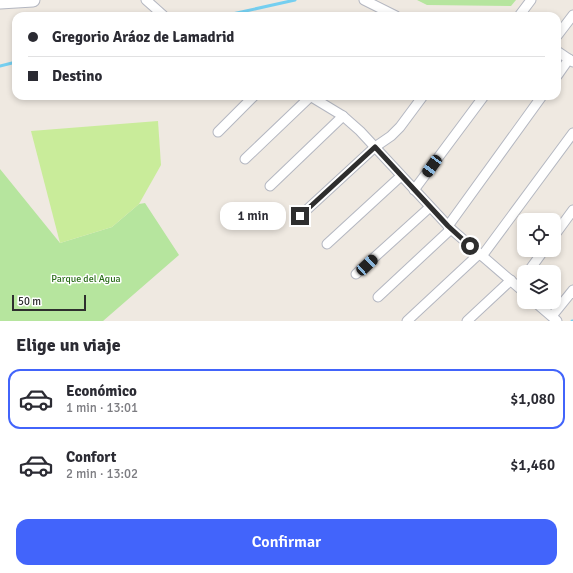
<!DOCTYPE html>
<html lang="es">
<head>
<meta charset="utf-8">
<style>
	:root { --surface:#fff; --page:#f2f2f3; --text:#2b2b33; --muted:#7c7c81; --line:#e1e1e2; --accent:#4264fb }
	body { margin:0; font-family:Signika,sans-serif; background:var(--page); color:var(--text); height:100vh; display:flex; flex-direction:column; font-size:15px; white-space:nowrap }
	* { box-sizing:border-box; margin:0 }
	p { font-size:13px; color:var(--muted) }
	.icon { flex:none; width:22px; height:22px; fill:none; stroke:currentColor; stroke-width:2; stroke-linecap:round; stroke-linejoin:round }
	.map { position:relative; height:321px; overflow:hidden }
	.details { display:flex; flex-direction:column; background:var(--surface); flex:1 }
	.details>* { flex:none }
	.guide { position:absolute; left:12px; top:12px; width:549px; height:88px; border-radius:12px; box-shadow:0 2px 6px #0003; display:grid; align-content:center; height:88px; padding:0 16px; background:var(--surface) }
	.fabs { position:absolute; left:517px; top:213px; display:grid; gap:8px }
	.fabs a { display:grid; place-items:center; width:44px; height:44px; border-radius:8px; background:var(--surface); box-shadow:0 2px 6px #0003; font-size:20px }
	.scale { position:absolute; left:12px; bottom:10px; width:74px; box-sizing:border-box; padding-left:4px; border:2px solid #2e2e2e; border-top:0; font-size:11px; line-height:14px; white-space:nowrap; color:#2e2e2e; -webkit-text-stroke:3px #fff; paint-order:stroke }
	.end { position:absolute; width:18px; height:18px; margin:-9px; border:5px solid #2e2e2e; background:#fff; box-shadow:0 0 0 2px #fff }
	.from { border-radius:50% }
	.bubble { position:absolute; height:28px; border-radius:12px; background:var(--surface); box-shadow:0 2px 6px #0003; font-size:13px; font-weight:600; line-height:28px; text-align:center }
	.car { position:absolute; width:12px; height:24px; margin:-12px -6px; border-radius:5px; box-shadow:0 0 3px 1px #0007; background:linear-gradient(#222 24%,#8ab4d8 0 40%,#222 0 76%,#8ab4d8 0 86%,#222 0) }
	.guide b { display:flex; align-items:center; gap:14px; height:38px; font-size:15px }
	.guide b+b { border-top:1px solid var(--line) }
	.guide i { width:10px; height:10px; background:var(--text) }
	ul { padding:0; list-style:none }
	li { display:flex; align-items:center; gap:12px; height:60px; margin:0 8px 6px; padding:0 8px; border:2px solid transparent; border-radius:12px }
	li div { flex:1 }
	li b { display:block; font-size:15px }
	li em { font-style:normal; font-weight:600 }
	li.current { border-color:var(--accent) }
	li>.icon { width:36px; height:36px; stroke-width:1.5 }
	h2 { padding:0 16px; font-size:18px; line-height:48px }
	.button { display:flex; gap:8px; margin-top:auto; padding:8px 16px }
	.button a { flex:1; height:46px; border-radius:12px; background:var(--accent); color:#fff; font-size:16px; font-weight:600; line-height:46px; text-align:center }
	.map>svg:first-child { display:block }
</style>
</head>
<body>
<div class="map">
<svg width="573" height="321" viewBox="0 0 573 321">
	<rect width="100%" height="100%" fill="#efe9e1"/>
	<g fill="#b6e59e">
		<path d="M 417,0 L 516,0 L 511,6 L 427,5 Z"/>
		<path d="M 0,169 L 60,243 L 112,227 L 139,204 L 145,203 L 179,255 L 103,321 L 0,321 Z"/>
	</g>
	<path fill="#c9ec9a" d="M 158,121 L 161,165 L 139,204 L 112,227 L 60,243 L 31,131 Z"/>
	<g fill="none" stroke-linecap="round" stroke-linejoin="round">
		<g stroke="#75cff0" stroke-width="3">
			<path d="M 223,16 L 295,0"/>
			<path d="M 0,66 L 16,62"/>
			<path d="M 572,321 L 573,321"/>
		</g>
		<defs>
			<g id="street">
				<path d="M 146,0 L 164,16"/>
				<path d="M 364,0 L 396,16"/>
				<path d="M 519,16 L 531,0"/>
				<path d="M 557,36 L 573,15"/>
				<path d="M 557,51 L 573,62"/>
				<path d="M 557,76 L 569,59"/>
				<path d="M 310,96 L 343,116 L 360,131 L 451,229 L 524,292"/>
				<path d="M 218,132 L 254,96"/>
				<path d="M 245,159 L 311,96"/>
				<path d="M 270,186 L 343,116"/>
				<path d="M 414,190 L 484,96"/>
				<path d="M 300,216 L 375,147 L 391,136 L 400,127 L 423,96"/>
				<path d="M 448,226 L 542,96"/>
				<path d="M 554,236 L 573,210"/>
				<path d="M 327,244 L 401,176"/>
				<path d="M 482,256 L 573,133"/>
				<path d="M 528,272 L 544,250"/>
				<path d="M 356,274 L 430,207"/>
				<path d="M 378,297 L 451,229"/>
				<path d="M 535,302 L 557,321"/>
				<path d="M 552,316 L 573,290"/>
				<path d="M 407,321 L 479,254"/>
				<path d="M 467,321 L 511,280"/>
			</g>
			<path id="secondary" d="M 0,2 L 33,0"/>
		</defs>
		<use href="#street" stroke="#b4b7c1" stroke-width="11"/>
		<use href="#secondary" stroke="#b4b7c1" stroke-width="15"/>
		<use href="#street" stroke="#fff" stroke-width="9"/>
		<use href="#secondary" stroke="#fff" stroke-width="13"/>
	</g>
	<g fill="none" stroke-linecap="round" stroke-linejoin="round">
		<path stroke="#2e2e2e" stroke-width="5" d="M 300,216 L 375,147 L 448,226 L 470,246"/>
	</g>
	<g text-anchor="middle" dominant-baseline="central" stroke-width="3" stroke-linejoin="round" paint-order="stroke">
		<g font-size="10" fill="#2c6e1b" stroke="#fff">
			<text x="86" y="279">Parque del Agua</text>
		</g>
	</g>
</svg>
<div class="fabs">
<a><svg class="icon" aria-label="locate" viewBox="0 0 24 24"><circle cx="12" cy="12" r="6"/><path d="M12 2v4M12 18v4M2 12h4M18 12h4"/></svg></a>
<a><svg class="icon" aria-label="layers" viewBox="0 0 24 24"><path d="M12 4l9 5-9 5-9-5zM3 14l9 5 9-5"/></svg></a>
</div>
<div class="scale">50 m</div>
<i class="end from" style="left:470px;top:246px"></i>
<i class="end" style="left:300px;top:216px"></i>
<div class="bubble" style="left:220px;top:202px;width:66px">1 min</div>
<i class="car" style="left:432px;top:166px;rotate:216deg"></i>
<i class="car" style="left:367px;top:265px;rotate:47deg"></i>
<div class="guide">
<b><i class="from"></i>Gregorio Aráoz de Lamadrid</b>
<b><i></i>Destino</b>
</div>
</div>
<section class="details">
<h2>Elige un viaje</h2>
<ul>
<li class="current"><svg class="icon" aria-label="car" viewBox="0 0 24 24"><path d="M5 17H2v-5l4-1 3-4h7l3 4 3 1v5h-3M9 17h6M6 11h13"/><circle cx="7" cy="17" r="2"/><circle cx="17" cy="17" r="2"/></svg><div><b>Económico</b><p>1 min · 13:01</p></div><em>$1,080</em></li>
<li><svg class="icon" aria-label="car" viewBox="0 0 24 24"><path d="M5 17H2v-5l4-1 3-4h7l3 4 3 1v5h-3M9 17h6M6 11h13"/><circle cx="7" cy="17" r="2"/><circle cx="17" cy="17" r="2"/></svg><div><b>Confort</b><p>2 min · 13:02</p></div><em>$1,460</em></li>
</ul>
<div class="button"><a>Confirmar</a></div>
</section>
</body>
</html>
